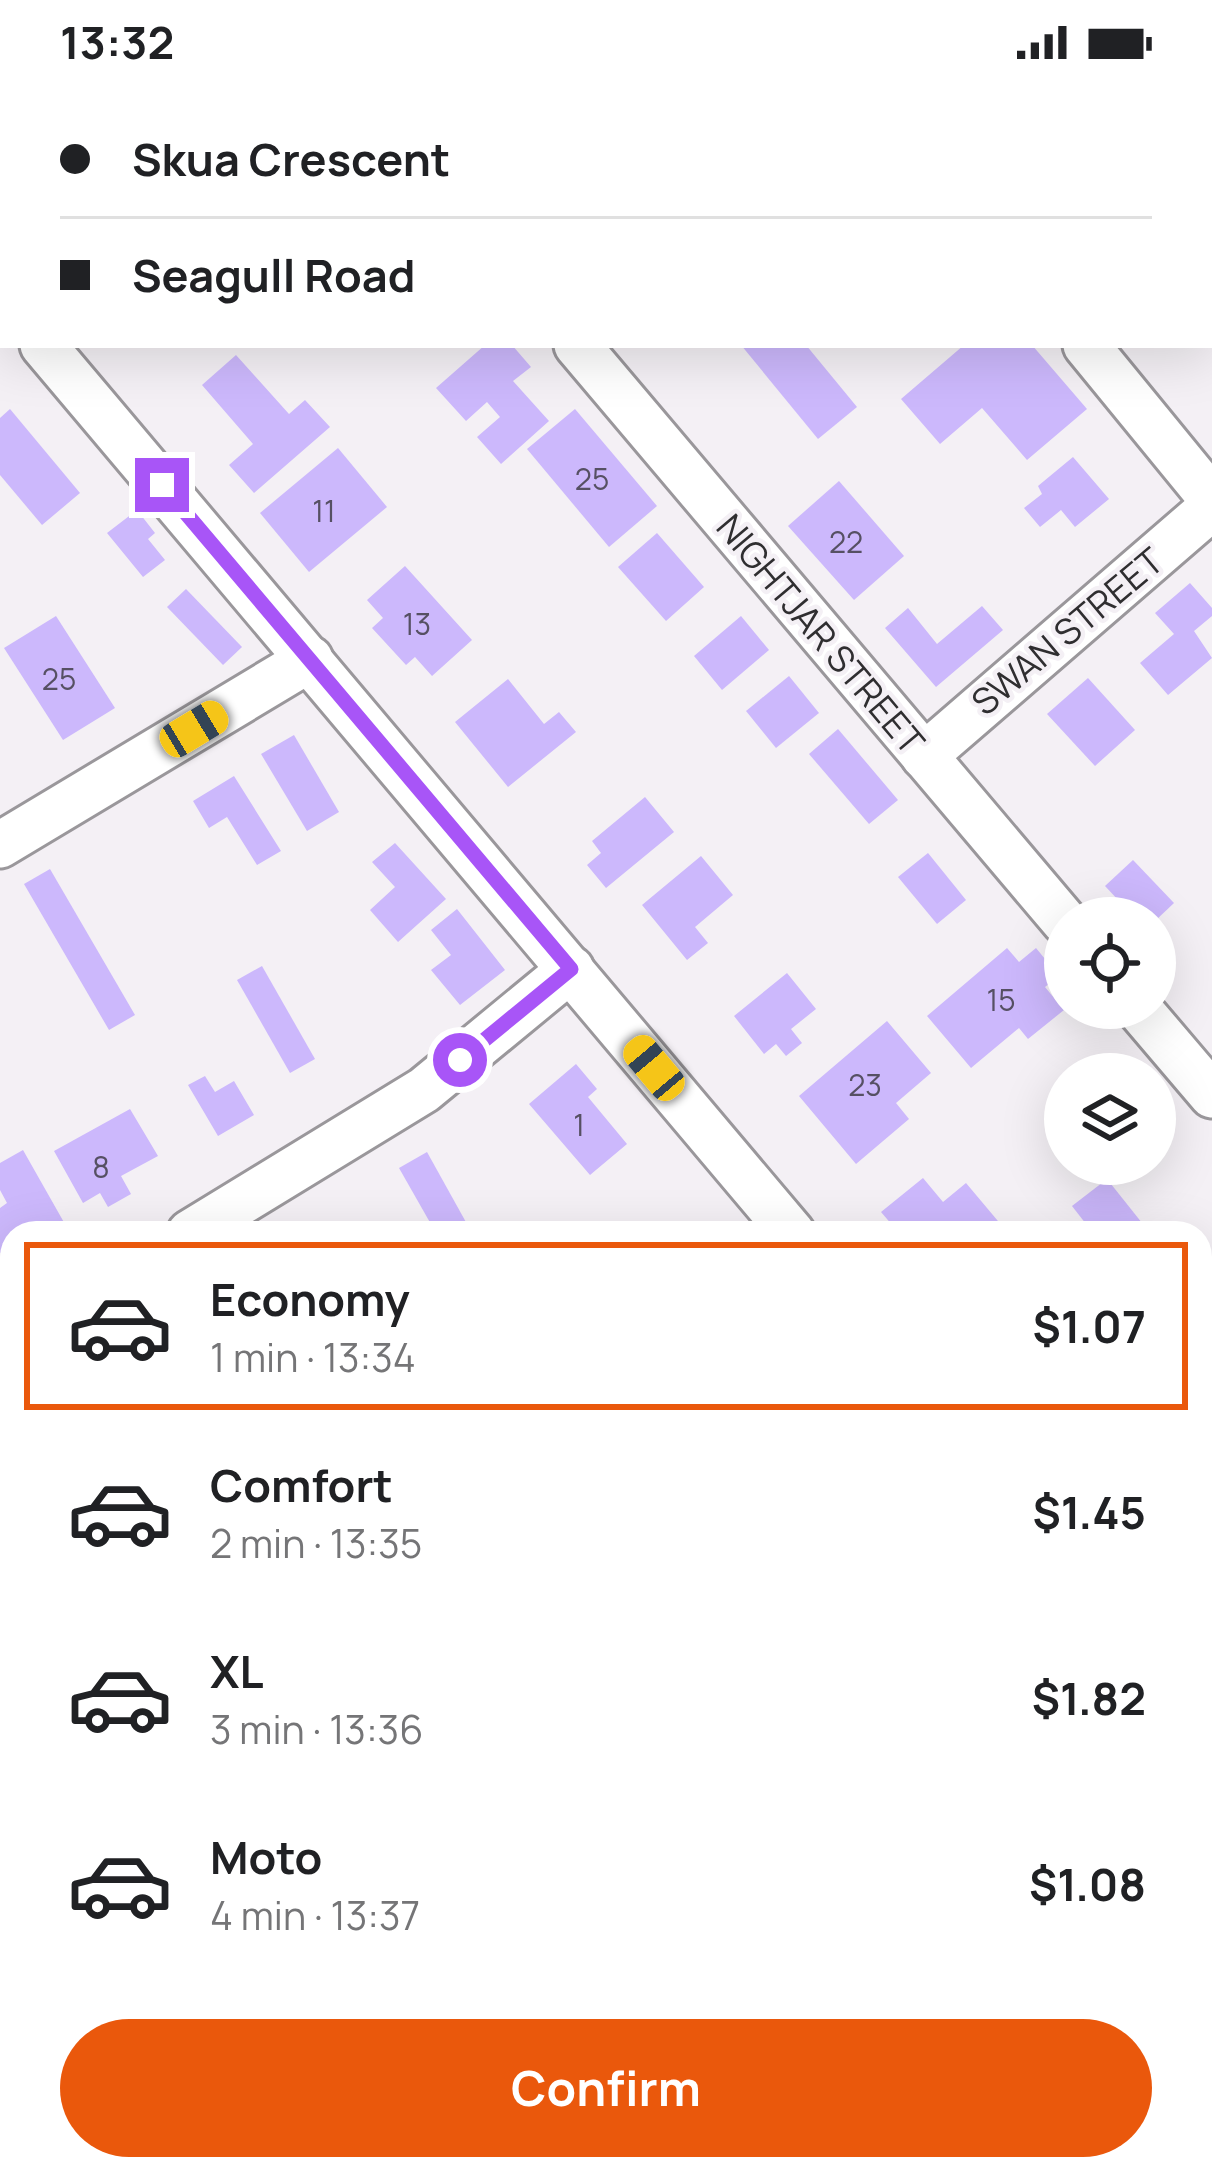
<!DOCTYPE html>
<html lang="en">
<head>
<meta charset="utf-8">
<style>
	:root { --surface:#fff; --page:#f2f2f2; --text:#202124; --muted:#757577; --line:#e0e0e0; --accent:#ea580c }
	body { margin:0; font-family:Manrope,sans-serif; background:var(--page); color:var(--text); height:100vh; display:flex; flex-direction:column; font-size:45px; white-space:nowrap }
	* { box-sizing:border-box; margin:0 }
	p { font-size:39px; color:var(--muted) }
	.icon { flex:none; width:66px; height:66px; fill:none; stroke:currentColor; stroke-width:2; stroke-linecap:round; stroke-linejoin:round }
	.map { position:relative; flex:1; overflow:hidden }
	.sheet { position:absolute; left:0px; top:1137px; width:1212px; height:960px; display:flex; flex-direction:column; background:var(--surface); border-radius:36px 36px 0 0; box-shadow:0 12px 48px #0002 }
	.sheet>* { flex:none }
	.guide { position:absolute; left:0px; top:0px; width:1212px; height:264px; box-shadow:0 12px 48px #0002; display:grid; align-content:center; height:264px; padding:0 60px; background:var(--surface) }
	.buttons { position:absolute; left:1044px; top:813px; display:grid; gap:24px }
	.buttons a { display:grid; place-items:center; width:132px; height:132px; border-radius:50%; background:var(--surface); box-shadow:0 12px 48px #0002; font-size:60px }
	.end { position:absolute; width:54px; height:54px; margin:-27px; border:15px solid #a855f7; background:#fff; box-shadow:0 0 0 6px #fff }
	.from { border-radius:50% }
	.car { position:absolute; width:36px; height:72px; margin:-36px -18px; border-radius:15px; box-shadow:0 0 9px 3px #0007; background:linear-gradient(#f5c518 24%,#345 0 40%,#f5c518 0 76%,#345 0 86%,#f5c518 0) }
	.guide b { display:flex; align-items:center; gap:42px; height:114px; font-size:45px }
	.guide b+b { border-top:3px solid var(--line) }
	.guide i { width:30px; height:30px; background:var(--text) }
	ul { padding:21px 0 0; list-style:none }
	li { display:flex; align-items:center; gap:36px; height:168px; margin:0 24px 18px; padding:0 36px; border:6px solid transparent; border-radius:0px }
	li div { flex:1 }
	li b { display:block; font-size:45px }
	li em { font-style:normal; font-weight:700 }
	li.on { border-color:var(--accent) }
	li>.icon { width:108px; height:108px; stroke-width:1.5 }
	.cta { display:flex; gap:24px; margin-top:auto; padding:24px 60px }
	.cta a { flex:1; height:138px; border-radius:72px; background:var(--accent); color:#fff; font-size:48px; font-weight:700; line-height:138px; text-align:center }
	.status { display:flex; justify-content:space-between; align-items:center; height:84px; padding:0 60px; background:var(--surface); direction:ltr }
	.status svg { height:33px; fill:currentColor }
	.map>svg:first-child { display:block }
</style>
</head>
<body>
<div class="status"><b>13:32</b><svg viewBox="0 0 49 12"><path d="M0 12V9h3v3zM5 12V6h3v6zM10 12V3h3v9zM15 12V0h3v12zM26 1h20v11H26zM47 4h2v5h-2z"/></svg></div>
<div class="map">
<svg width="1212" height="2097" viewBox="0 0 1212 2097">
	<rect width="100%" height="100%" fill="#f4f0f5"/>
	<path fill="#bbf2b9" d="M 12,1827 L 12,2085 L 1200,2085 L 1200,1897 L 1212,1918 L 1212,2097 L 0,2097 L 0,1834 Z"/>
	<g fill="#ccb8fc">
		<path d="M 485,261 L 512,261 L 531,283 L 513,297 L 549,337 L 501,380 L 477,353 L 500,333 L 487,318 L 466,337 L 436,304 Z"/>
		<path d="M 741,261 L 806,261 L 857,323 L 818,355 Z"/>
		<path d="M 964,261 L 1032,261 L 1087,325 L 1027,376 L 982,324 L 940,360 L 901,315 Z"/>
		<path d="M 236,271 L 289,330 L 305,316 L 330,343 L 254,409 L 229,381 L 253,360 L 202,301 Z"/>
		<path d="M 10,325 L 80,409 L 42,441 L 0,391 L 0,334 Z"/>
		<path d="M 575,325 L 657,422 L 609,463 L 527,365 Z"/>
		<path d="M 338,364 L 387,423 L 309,488 L 260,429 Z"/>
		<path d="M 1073,373 L 1109,415 L 1075,443 L 1061,426 L 1040,443 L 1024,424 L 1042,410 L 1038,402 Z"/>
		<path d="M 839,397 L 904,472 L 854,516 L 788,442 Z"/>
		<path d="M 137,426 L 155,449 L 148,455 L 165,476 L 143,493 L 107,449 Z"/>
		<path d="M 657,449 L 704,503 L 666,537 L 618,483 Z"/>
		<path d="M 405,482 L 472,556 L 432,592 L 415,573 L 406,581 L 372,544 L 383,534 L 367,516 Z"/>
		<path d="M 1190,499 L 1212,524 L 1212,532 L 1194,547 L 1212,574 L 1168,611 L 1140,579 L 1174,550 L 1155,529 Z"/>
		<path d="M 186,505 L 242,563 L 223,581 L 167,523 Z"/>
		<path d="M 982,522 L 1003,546 L 936,603 L 885,544 L 908,524 L 937,560 Z"/>
		<path d="M 56,532 L 115,624 L 63,656 L 4,564 Z"/>
		<path d="M 741,532 L 769,566 L 722,606 L 694,572 Z"/>
		<path d="M 789,592 L 819,629 L 776,664 L 746,627 Z"/>
		<path d="M 1088,594 L 1135,646 L 1095,682 L 1047,630 Z"/>
		<path d="M 508,595 L 544,640 L 559,628 L 576,648 L 508,703 L 455,638 Z"/>
		<path d="M 838,645 L 898,716 L 869,740 L 809,670 Z"/>
		<path d="M 294,651 L 339,728 L 307,747 L 261,670 Z"/>
		<path d="M 234,692 L 281,767 L 257,781 L 227,733 L 209,744 L 193,717 Z"/>
		<path d="M 645,713 L 674,748 L 606,804 L 587,781 L 601,769 L 592,757 Z"/>
		<path d="M 395,759 L 446,815 L 398,858 L 370,826 L 395,803 L 372,778 Z"/>
		<path d="M 928,769 L 966,816 L 937,840 L 898,793 Z"/>
		<path d="M 701,772 L 733,811 L 695,843 L 708,859 L 687,876 L 642,821 Z"/>
		<path d="M 1133,776 L 1174,819 L 1155,837 L 1135,834 L 1105,802 Z"/>
		<path d="M 50,785 L 135,931 L 109,946 L 24,800 Z"/>
		<path d="M 457,825 L 505,886 L 460,921 L 431,886 L 451,871 L 431,846 Z"/>
		<path d="M 1007,864 L 1019,878 L 1036,864 L 1059,892 L 1045,903 L 1064,926 L 1028,955 L 1019,944 L 971,984 L 927,932 Z"/>
		<path d="M 262,882 L 315,975 L 290,989 L 237,896 Z"/>
		<path d="M 787,889 L 816,925 L 791,945 L 802,959 L 786,972 L 776,960 L 764,970 L 734,932 Z"/>
		<path d="M 887,937 L 931,989 L 896,1019 L 909,1035 L 856,1080 L 799,1012 Z"/>
		<path d="M 576,980 L 597,1005 L 588,1013 L 627,1060 L 590,1091 L 529,1020 Z"/>
		<path d="M 205,992 L 215,1008 L 234,997 L 254,1031 L 218,1052 L 188,1001 Z"/>
		<path d="M 130,1025 L 158,1072 L 121,1092 L 131,1110 L 108,1123 L 100,1109 L 83,1119 L 54,1067 Z"/>
		<path d="M 23,1066 L 70,1149 L 12,1149 L 12,1162 L 0,1169 L 0,1124 L 7,1119 L 0,1106 L 0,1079 Z"/>
		<path d="M 427,1068 L 472,1149 L 436,1149 L 399,1084 Z"/>
		<path d="M 923,1094 L 943,1118 L 966,1099 L 1008,1149 L 899,1149 L 881,1128 Z"/>
		<path d="M 1107,1095 L 1150,1149 L 1093,1149 L 1072,1122 Z"/>
		<path d="M 0,1333 L 12,1356 L 12,1418 L 0,1424 Z"/>
		<path d="M 1212,1530 L 1212,1630 L 1200,1608 L 1200,1537 Z"/>
		<path d="M 0,1633 L 12,1653 L 12,1671 L 0,1679 Z"/>
	</g>
	<g fill="none" stroke-linecap="round" stroke-linejoin="round">
		<defs>
			<g id="minor">
				<path d="M 355,0 L 358,3"/>
				<path d="M 287,3 L 291,0"/>
				<path d="M 0,210 L 3,214"/>
				<path d="M 43,261 L 792,1149"/>
				<path d="M 577,261 L 1065,838"/>
				<path d="M 1086,261 L 1212,415"/>
				<path d="M 924,672 L 1212,423"/>
				<path d="M 0,761 L 310,575"/>
				<path d="M 1138,924 L 1212,1011"/>
				<path d="M 190,1149 L 424,1006 L 571,885"/>
				<path d="M 0,1260 L 12,1253"/>
				<path d="M 1200,1753 L 1212,1773"/>
				<path d="M 0,1766 L 12,1760"/>
			</g>
		</defs>
		<use href="#minor" stroke="#9a979b" stroke-width="51"/>
		<g stroke="#b4b1b5" stroke-width="6" stroke-dasharray="9 9" stroke-linecap="butt">
			<path d="M 1166,0 L 1169,3"/>
			<path d="M 1209,59 L 1212,63"/>
		</g>
		<use href="#minor" stroke="#fff" stroke-width="45"/>
	</g>
	<g fill="none" stroke-linecap="round" stroke-linejoin="round">
		<path stroke="#a855f7" stroke-width="15" d="M 162,401 L 571,885 L 460,976"/>
	</g>
	<g text-anchor="middle" dominant-baseline="central" stroke-width="9" stroke-linejoin="round" paint-order="stroke">
		<g font-size="30" fill="#565063">
			<text x="592" y="394">25</text>
			<text x="324" y="426">11</text>
			<text x="846" y="457">22</text>
			<text x="417" y="539">13</text>
			<text x="59" y="594">25</text>
			<text x="1001" y="915">15</text>
			<text x="865" y="1000">23</text>
			<text x="579" y="1040">1</text>
			<text x="101" y="1082">8</text>
		</g>
		<g font-size="36" fill="#2f2e30" stroke="#f4f0f5">
			<text transform="translate(1067 547) rotate(-40)">SWAN STREET</text>
			<text transform="translate(821 550) rotate(50)">NIGHTJAR STREET</text>
		</g>
	</g>
</svg>
<div class="buttons">
<a><svg class="icon" aria-label="locate" viewBox="0 0 24 24"><circle cx="12" cy="12" r="6"/><path d="M12 2v4M12 18v4M2 12h4M18 12h4"/></svg></a>
<a><svg class="icon" aria-label="layers" viewBox="0 0 24 24"><path d="M12 4l9 5-9 5-9-5zM3 14l9 5 9-5"/></svg></a>
</div>
<i class="end from" style="left:460px;top:976px"></i>
<i class="end" style="left:162px;top:401px"></i>
<i class="car" style="left:194px;top:645px;rotate:59deg"></i>
<i class="car" style="left:654px;top:984px;rotate:320deg"></i>
<div class="guide">
<b><i class="from"></i>Skua Crescent</b>
<b><i></i>Seagull Road</b>
</div>
<section class="sheet">
<ul>
<li class="on"><svg class="icon" aria-label="car" viewBox="0 0 24 24"><path d="M5 17H2v-5l4-1 3-4h7l3 4 3 1v5h-3M9 17h6M6 11h13"/><circle cx="7" cy="17" r="2"/><circle cx="17" cy="17" r="2"/></svg><div><b>Economy</b><p>1 min · 13:34</p></div><em>$1.07</em></li>
<li><svg class="icon" aria-label="car" viewBox="0 0 24 24"><path d="M5 17H2v-5l4-1 3-4h7l3 4 3 1v5h-3M9 17h6M6 11h13"/><circle cx="7" cy="17" r="2"/><circle cx="17" cy="17" r="2"/></svg><div><b>Comfort</b><p>2 min · 13:35</p></div><em>$1.45</em></li>
<li><svg class="icon" aria-label="car" viewBox="0 0 24 24"><path d="M5 17H2v-5l4-1 3-4h7l3 4 3 1v5h-3M9 17h6M6 11h13"/><circle cx="7" cy="17" r="2"/><circle cx="17" cy="17" r="2"/></svg><div><b>XL</b><p>3 min · 13:36</p></div><em>$1.82</em></li>
<li><svg class="icon" aria-label="car" viewBox="0 0 24 24"><path d="M5 17H2v-5l4-1 3-4h7l3 4 3 1v5h-3M9 17h6M6 11h13"/><circle cx="7" cy="17" r="2"/><circle cx="17" cy="17" r="2"/></svg><div><b>Moto</b><p>4 min · 13:37</p></div><em>$1.08</em></li>
</ul>
<div class="cta"><a>Confirm</a></div>
</section>
</div>
</body>
</html>
